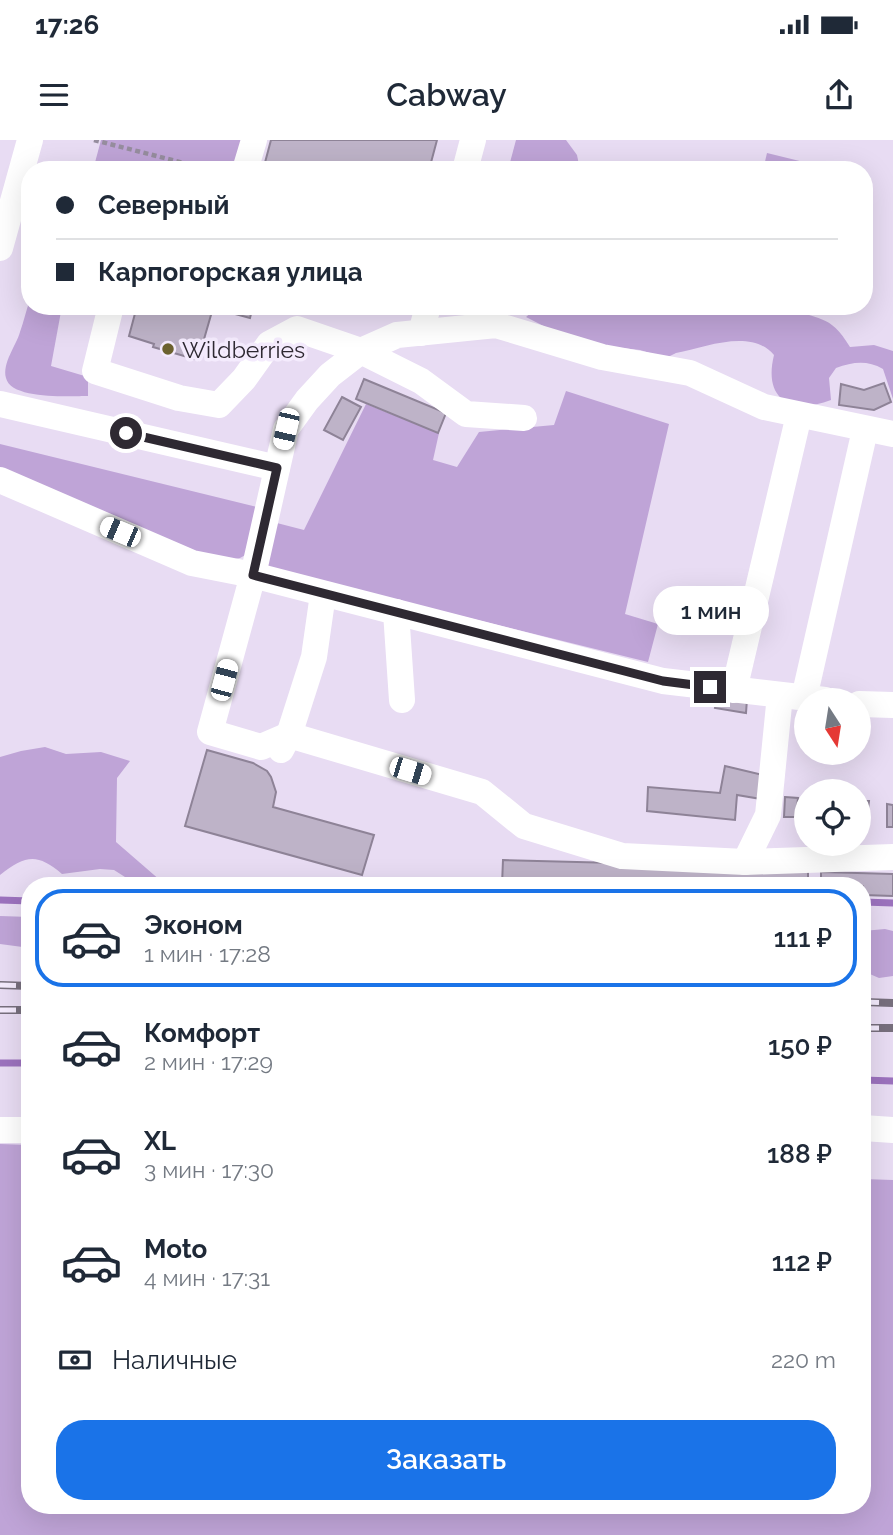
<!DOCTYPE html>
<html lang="ru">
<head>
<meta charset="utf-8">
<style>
	:root { --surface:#fff; --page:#f6f6f7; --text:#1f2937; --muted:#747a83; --line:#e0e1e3; --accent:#1a73e8 }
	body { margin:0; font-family:Raleway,sans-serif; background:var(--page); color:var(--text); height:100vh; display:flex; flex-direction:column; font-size:26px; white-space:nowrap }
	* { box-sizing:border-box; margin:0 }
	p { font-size:23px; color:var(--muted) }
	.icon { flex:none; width:38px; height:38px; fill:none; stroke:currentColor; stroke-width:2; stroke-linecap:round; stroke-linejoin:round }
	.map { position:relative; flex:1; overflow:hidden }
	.drawer { position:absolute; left:21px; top:737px; width:850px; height:637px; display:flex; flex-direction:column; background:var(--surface); border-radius:28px; box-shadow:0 7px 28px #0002 }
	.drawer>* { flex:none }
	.hud { position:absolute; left:21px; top:21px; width:852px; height:154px; border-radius:28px; box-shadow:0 7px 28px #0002; display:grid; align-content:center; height:154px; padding:0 35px; background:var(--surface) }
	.needle { width:46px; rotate:168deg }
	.tools { position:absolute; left:794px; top:548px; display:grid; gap:14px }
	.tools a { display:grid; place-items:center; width:77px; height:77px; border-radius:50%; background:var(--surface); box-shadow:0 7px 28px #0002; font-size:35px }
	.end { position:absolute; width:32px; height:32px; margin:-16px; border:9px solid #2e2932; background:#fff; box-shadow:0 0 0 4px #fff }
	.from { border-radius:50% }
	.bubble { position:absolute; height:49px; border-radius:24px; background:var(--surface); box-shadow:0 7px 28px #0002; font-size:23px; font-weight:600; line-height:49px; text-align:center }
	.car { position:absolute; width:21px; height:42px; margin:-21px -10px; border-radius:9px; box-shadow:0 0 5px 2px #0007; background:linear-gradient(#fff 24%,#345 0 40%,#fff 0 76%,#345 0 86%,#fff 0) }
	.hud b { display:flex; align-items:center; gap:24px; height:66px; font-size:26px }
	.hud b+b { border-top:2px solid var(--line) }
	.hud i { width:18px; height:18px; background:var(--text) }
	ul { padding:12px 0 0; list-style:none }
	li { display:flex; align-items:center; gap:21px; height:98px; margin:0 14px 10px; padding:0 21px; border:4px solid transparent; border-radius:28px }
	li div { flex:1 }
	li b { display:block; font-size:26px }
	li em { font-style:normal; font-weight:600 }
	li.current { border-color:var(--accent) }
	li>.icon { width:63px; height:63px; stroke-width:1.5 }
	.pay { display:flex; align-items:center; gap:18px; height:77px; padding:0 35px; font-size:26px }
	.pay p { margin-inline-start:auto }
	.button { display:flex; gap:14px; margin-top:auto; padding:14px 35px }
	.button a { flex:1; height:80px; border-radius:28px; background:var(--accent); color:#fff; font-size:28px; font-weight:600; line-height:80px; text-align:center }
	.status { display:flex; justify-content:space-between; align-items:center; height:49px; padding:0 35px; background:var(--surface); direction:ltr }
	.status svg { height:19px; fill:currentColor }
	header { display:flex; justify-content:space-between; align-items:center; height:91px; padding:0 35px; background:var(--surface); font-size:32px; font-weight:600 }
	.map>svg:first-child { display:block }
</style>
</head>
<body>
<div class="status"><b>17:26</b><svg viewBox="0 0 49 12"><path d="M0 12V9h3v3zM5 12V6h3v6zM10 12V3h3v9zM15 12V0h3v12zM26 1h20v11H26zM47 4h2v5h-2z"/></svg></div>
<header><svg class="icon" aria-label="menu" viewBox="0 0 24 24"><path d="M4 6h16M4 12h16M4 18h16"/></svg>Cabway<svg class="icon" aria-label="share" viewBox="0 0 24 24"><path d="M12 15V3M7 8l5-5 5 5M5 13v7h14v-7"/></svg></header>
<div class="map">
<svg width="893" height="1395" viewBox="0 0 893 1395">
	<rect width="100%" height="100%" fill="#e8dcf3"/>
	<g fill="#bfa4d7">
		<path d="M 101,0 L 243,0 L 234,30 L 93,30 Z"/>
		<path d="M 516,0 L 566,0 L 577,15 L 580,30 L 508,30 Z"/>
		<path d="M 767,13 L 820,26 L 819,30 L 763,30 Z"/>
		<path d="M 30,160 L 30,166 L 62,166 L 51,226 L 88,237 L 88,256 C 71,256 11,260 6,238 C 2,223 16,206 20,192 C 24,181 26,170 30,160 Z"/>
		<path d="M 539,166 L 786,166 C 818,182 829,172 850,207 L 874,205 L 893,211 L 893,259 L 883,229 C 867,220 853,222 836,228 L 829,238 L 831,260 C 791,275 763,260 774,215 C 751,188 706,207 676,213 L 666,218 L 640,210 L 613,207 L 565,197 L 526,177 Z"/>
		<path d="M 566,251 L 669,284 L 625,474 L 658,484 L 648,522 L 416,465 L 282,437 L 263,422 L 273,382 L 304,390 L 366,264 L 439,293 L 433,320 L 457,327 L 479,292 L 554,285 Z"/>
		<path d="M 0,304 L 261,368 L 249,413 L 240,418 L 222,422 L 0,329 Z"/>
		<path d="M 45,607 L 66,614 L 101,612 L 130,621 L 117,638 L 116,702 L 161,741 L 125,737 L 114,730 L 100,729 L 62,734 C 37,713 26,715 0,735 L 0,617 L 21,611 Z"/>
		<path d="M 0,776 L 30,777 L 30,808 L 0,804 Z"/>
		<path d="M 885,789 L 893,791 L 893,836 L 879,838 L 863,831 L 863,791 Z"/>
		<path d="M 0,1004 L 30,1005 L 30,1365 L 863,1365 L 863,1039 L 893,1040 L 893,1395 L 0,1395 Z"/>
	</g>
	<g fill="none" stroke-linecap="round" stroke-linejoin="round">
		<g stroke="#9c72be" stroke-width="7">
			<path d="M 0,760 L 30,761"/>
			<path d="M 863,762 L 893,763"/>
			<path d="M 0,923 L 30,923"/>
			<path d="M 863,940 L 893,941"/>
		</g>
	</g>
	<g fill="#beb3c8" stroke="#8e8397" stroke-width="2">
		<path d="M 271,0 L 437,0 L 429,30 L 263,30 Z"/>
		<path d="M 137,166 L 253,166 L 250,178 L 213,168 L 198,220 L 153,207 L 154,204 L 129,196 Z"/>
		<path d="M 364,239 L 446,273 L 438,293 L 356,259 Z"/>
		<path d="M 884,243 L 891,262 L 874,270 L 839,265 L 841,244 L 864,250 Z"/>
		<path d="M 342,257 L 361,267 L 343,300 L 324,290 Z"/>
		<path d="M 717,555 L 747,559 L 746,573 L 715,568 Z"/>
		<path d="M 207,610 L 253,623 L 267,631 L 271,637 L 276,652 L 273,667 L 374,695 L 362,735 L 185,686 Z"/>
		<path d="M 725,626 L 763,635 L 761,659 L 737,655 L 735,680 L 647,671 L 648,647 L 720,653 Z"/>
		<path d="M 785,657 L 798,658 L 796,677 L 784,677 Z"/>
		<path d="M 859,661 L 869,661 L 867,678 L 859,679 Z"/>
		<path d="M 887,664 L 893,665 L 893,687 L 887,687 Z"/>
		<path d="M 503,720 L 808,728 L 808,746 L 502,745 Z"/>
		<path d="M 821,732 L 893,734 L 893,756 L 863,755 L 863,746 L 821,746 Z"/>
	</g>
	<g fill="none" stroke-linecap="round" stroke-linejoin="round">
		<path stroke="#968d9e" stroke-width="4.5" stroke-dasharray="5 3.5" stroke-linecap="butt" d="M 94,0 L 211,30"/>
		<g stroke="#fff" stroke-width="26">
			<path d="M 245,30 L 254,0"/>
			<path d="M 465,30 L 473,0"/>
			<path d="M 0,108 L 30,0"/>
			<path d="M 111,166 L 95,231 L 179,258 L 219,265 L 244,239 L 269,204 L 297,189 L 361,211 L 421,241 L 466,274 L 524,278"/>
			<path d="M 421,193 L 428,166"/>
			<path d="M 0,264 L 277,328"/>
			<path d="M 893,294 L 764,267 L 690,233 L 602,217 L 496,185 L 397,195 L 361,211 L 330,235 L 307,260 L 286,289 L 253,435 L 210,592 L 261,607 L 289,595 L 482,652 L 524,686 L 622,716 L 745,722 L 893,717"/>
			<path d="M 0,340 L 192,423 L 253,435 L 663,541 L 825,560"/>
			<path d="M 396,472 L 402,560"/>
			<path d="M 734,550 L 799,275"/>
			<path d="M 804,558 L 865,290"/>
			<path d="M 859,564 L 893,565"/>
			<path d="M 281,610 L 289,595 L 314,517 L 323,454"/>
			<path d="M 745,722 L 768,675 L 780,555"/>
			<path d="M 863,988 L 893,990"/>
			<path d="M 0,990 L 30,990"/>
		</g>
		<defs>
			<g id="rail">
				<path d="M 0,845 L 30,846"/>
				<path d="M 863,862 L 893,863"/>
				<path d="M 0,870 L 30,870"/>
				<path d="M 863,888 L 893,888"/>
			</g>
		</defs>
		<use href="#rail" stroke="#776f7d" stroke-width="8"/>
		<use href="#rail" stroke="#f4ebfd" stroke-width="5" stroke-dasharray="16" stroke-linecap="butt"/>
	</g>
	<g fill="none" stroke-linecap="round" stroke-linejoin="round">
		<path stroke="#2e2932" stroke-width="9" d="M 126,293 L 277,328 L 253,435 L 663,541 L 710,547"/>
	</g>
	<circle fill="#6c622f" stroke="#f4ebfd" stroke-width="2.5" cx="168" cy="209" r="7"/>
	<g text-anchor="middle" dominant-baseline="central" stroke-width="7" stroke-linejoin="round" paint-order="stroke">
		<g font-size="23" fill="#2e2932" stroke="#f4ebfd" text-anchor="start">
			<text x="182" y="209">Wildberries</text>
		</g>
	</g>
</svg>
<div class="tools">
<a><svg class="needle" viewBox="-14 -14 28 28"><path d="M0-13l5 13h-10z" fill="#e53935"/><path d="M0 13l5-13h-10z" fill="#747a83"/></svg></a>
<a><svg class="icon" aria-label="locate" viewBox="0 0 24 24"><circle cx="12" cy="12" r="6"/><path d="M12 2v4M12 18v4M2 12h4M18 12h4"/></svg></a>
</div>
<i class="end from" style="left:126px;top:293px"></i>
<i class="end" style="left:710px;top:547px"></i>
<div class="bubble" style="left:653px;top:446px;width:116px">1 мин</div>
<i class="car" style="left:286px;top:289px;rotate:193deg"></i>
<i class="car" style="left:120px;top:392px;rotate:293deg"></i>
<i class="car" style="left:224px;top:540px;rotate:15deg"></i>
<i class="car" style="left:410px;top:631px;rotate:107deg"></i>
<div class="hud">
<b><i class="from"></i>Северный</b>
<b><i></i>Карпогорская улица</b>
</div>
<section class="drawer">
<ul>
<li class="current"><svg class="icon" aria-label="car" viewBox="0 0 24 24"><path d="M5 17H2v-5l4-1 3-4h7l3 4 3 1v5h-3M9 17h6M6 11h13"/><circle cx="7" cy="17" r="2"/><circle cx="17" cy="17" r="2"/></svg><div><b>Эконом</b><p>1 мин · 17:28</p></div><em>111 ₽</em></li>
<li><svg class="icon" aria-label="car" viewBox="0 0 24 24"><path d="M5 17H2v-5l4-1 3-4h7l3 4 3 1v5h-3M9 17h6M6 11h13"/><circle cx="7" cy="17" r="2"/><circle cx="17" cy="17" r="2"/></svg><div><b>Комфорт</b><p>2 мин · 17:29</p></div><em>150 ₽</em></li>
<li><svg class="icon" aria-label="car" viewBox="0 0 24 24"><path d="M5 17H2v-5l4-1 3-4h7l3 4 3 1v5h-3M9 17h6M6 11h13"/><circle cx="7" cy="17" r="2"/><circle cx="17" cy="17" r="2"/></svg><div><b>XL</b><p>3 мин · 17:30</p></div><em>188 ₽</em></li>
<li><svg class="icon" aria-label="car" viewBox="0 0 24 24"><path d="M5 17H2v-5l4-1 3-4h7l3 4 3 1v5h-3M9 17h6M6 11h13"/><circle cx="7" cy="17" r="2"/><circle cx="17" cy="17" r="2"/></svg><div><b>Moto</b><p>4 мин · 17:31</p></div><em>112 ₽</em></li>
</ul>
<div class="pay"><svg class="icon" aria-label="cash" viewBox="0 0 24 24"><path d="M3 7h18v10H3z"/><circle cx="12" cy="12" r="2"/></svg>Наличные<p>220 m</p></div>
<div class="button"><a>Заказать</a></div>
</section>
</div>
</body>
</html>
